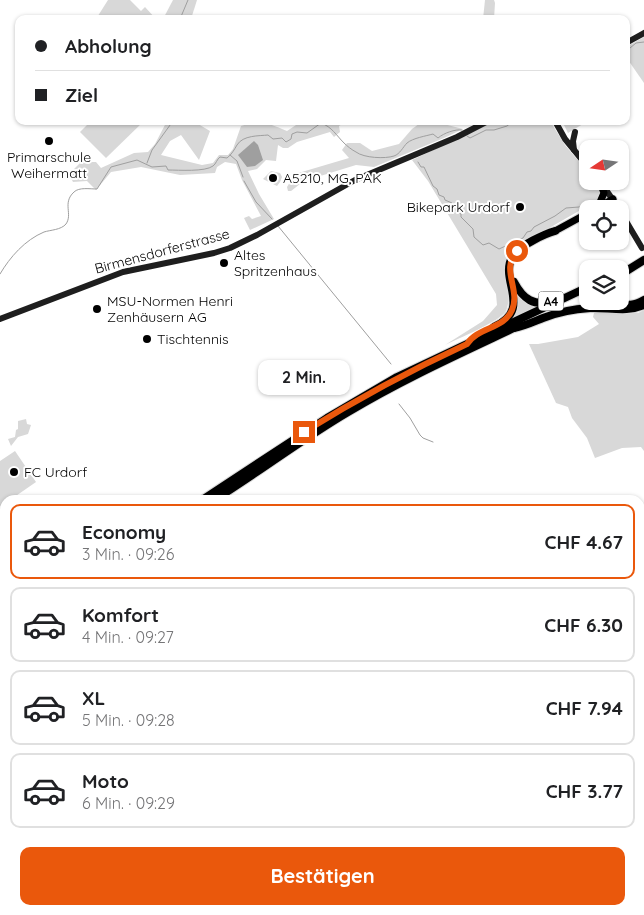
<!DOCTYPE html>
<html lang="de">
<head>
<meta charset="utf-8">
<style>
	:root { --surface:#fff; --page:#f2f2f2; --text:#202124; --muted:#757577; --line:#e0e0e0; --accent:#ea580c }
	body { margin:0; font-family:Quicksand,sans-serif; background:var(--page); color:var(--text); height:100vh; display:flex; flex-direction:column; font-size:19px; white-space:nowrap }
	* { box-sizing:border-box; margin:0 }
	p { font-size:16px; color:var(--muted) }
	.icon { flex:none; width:28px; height:28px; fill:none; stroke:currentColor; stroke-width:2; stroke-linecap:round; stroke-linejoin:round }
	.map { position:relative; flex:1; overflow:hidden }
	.details { position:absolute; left:0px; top:495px; width:645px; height:420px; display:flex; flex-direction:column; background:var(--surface); border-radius:15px 15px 0 0; box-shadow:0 1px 4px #0004 }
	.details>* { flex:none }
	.banner { position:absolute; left:15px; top:15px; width:615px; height:110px; border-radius:10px; box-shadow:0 1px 4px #0004; display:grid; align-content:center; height:110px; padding:0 20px; background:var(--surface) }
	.needle { width:32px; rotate:257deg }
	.fabs { position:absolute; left:579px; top:140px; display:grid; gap:10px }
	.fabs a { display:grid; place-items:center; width:50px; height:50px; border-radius:10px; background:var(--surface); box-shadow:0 1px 4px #0004; font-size:25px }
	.end { position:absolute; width:22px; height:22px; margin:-11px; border:6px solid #ea580c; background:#fff; box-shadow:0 0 0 2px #fff }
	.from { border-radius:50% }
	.bubble { position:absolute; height:35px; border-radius:10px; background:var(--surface); box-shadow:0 1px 4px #0004; font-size:16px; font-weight:800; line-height:35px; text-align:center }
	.banner b { display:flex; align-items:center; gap:18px; height:48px; font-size:19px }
	.banner b+b { border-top:1px solid var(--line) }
	.banner i { width:12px; height:12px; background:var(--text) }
	ul { padding:9px 0 0; list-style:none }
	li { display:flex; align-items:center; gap:15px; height:75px; margin:0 10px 8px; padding:0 10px; border:2px solid var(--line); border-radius:10px }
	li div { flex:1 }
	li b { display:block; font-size:19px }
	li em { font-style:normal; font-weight:800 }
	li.current { border-color:var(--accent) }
	li>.icon { width:45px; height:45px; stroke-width:1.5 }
	.action { display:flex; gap:10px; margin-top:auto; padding:10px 20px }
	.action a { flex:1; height:58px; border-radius:10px; background:var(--accent); color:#fff; font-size:20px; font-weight:800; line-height:58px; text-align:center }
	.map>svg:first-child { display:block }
</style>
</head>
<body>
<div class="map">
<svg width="644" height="915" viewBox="0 0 644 915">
	<rect width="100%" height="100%" fill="#fff"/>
	<g fill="#d8d8d8">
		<path d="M 108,0 L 130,0 L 141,11 L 145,7 L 156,19 L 96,19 Z"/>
		<path d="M 173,0 L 197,0 L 191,19 L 163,19 Z"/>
		<path d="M 485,0 L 494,0 L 495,3 L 494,19 L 483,19 Z"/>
		<path d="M 644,37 L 644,83 L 626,57 L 626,47 Z"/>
		<path d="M 91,121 L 144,121 L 106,158 L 80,132 Z"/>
		<path d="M 167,121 L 193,121 L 210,131 L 199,160 L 181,135 L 170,141 L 161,155 L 202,165 L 213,163 L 219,155 L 228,155 L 233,149 L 241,126 C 262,119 268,123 287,131 L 296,125 L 295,121 L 347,121 L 339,126 L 340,132 L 334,137 L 330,132 L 297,142 L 288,148 L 283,148 L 278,145 L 276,161 L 266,160 L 257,169 L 248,171 L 259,194 L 274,219 L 250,230 L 244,218 L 249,216 L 252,219 L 261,216 L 242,180 L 236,164 L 225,162 L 217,167 L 215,173 L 180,175 L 141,167 L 111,172 L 96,190 L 87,181 L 73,182 L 69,174 L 81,162 L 96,162 L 101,168 L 134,153 L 148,152 L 155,144 Z"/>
		<path d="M 423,121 L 432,121 L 463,129 L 444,138 L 374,167 L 356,165 L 317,177 L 309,177 L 291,191 L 288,191 L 287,187 L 295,174 L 349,158 L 342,150 L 347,143 L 360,143 L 372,151 L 399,144 L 412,129 Z"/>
		<path d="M 495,121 L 550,121 L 565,145 L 587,171 L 588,181 L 596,181 L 600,185 L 601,192 L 597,200 L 591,204 L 511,250 C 503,266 505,271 508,287 C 509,295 509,304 506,311 C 501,321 457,339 445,345 L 483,321 L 497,305 L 496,294 L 428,181 L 412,160 Z"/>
		<path d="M 562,121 L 588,121 L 568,133 Z"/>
		<path d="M 271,171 L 280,173 L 282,177 L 280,182 L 277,186 L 263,179 Z"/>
		<path d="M 517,291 C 523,301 529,304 540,306 L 511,320 L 517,302 Z"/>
		<path d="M 644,310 L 644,451 L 641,447 L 622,448 L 595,458 L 587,438 L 572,418 L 568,407 L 556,403 L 529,344 L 538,344 L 578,337 L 599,324 L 593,317 L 594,313 L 638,313 Z"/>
		<path d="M 26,419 L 27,424 L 31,425 L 28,434 L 18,437 L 11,446 L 8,439 L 15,437 L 16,430 L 18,429 L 18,421 Z"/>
		<path d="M 15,451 L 36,482 L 10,500 L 5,500 L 5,503 L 0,506 L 0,461 Z"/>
		<path d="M 5,634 L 5,910 L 525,910 L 526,915 L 0,915 L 0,637 Z"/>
		<path d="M 644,714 L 644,915 L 638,915 L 636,910 L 640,910 L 640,715 L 643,716 Z"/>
	</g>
	<path fill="#9f9f9f" d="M 254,141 L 258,145 L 263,160 L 255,166 L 247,167 L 238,155 Z"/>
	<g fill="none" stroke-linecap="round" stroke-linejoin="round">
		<g stroke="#9f9f9f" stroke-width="1">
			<path d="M 180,19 L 188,0"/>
			<path d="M 630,48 L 636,43 L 644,42"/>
			<path d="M 467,136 L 470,138 L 486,130 L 494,130 L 507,126 L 513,121"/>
			<path d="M 230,155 L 237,161 L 243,177"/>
			<path d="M 418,162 L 421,167 L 424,167 L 433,186 L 437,189 L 439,195 L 444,197 L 445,200 L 452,203 L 456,211 L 461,214 L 461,217 L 473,229 L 474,237 L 483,245 L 489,243 L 499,249 L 523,238 L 527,232 L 531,231 L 534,227 L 555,216 L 566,208 L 579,207 L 588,202"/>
			<path d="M 147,163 L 152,150 L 173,121"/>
			<path d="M 244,181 L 256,202 L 272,219"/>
			<path d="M 278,226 L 391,364"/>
			<path d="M 0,274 C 10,257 25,240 44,232 C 50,230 61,230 66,224 C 73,214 62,203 74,192 C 79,187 90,189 97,189 L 111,167 L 137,160 L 152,167 L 166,166 L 168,170 C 179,170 205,172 213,166 C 216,164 217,159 220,157 L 227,158 C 232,154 234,150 237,145 C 243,135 259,136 268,135 L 273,139 L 282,138 L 286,142 L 291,139 L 292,134 L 297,132 L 307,133 L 321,123 C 332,127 336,135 344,143 C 347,146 352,150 356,152 C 364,158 385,159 394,156 C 400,154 403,147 407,143 C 413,138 426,136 433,134 L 438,138 C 444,133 455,129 462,130"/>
			<path d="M 399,404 L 410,418 L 420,435 L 423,438 L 433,442"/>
		</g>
		<defs>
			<g id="primary">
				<path d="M 600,206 L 613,199"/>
				<path d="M 598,207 L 604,193 L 600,182"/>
				<path d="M 555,231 L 588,213"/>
			</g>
			<g id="highway">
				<path d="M 620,275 L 644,260"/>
				<path d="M 514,282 C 523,299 534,307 553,301"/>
				<path d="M 618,301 C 627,307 635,305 644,300"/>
				<path d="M 494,327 C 535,308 496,279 514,254 C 520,246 544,234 555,231"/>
				<path d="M 514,328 C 525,326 533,322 543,318 C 558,312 574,309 590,308 C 608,307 627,313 644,305"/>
				<path d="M 202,500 L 327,418 L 397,377 L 588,287"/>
				<path d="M 214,500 C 259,472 302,439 348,412 C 403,379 461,353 518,326"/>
				<path d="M 0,602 L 5,599"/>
				<path d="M 0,608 L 5,606"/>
			</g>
		</defs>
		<use href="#primary" stroke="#dbdbdb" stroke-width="9"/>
		<use href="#highway" stroke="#dbdbdb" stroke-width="10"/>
		<g stroke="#1e1e1e" stroke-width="6">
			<path d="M 626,43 L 644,33"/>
			<path d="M 555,121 L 565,139 L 588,167"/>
			<path d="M 574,150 L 573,141 L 575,132"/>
			<path d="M 602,184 L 619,209"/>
			<path d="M 620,211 L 642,248"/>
			<path d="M 0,319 L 123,272 L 214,253 L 230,248 L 257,235 L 355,180 L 457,137 L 488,121"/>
		</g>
		<use href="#primary" stroke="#000" stroke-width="7"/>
		<use href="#highway" stroke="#000" stroke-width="8"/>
	</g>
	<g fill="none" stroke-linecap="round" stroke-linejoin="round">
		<path stroke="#ea580c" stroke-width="6" d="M 304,432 C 357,399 411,370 467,344 C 478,327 504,329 512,310 C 521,290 500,269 517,251"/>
	</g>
	<g fill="#000" stroke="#fff" stroke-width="2">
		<circle cx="49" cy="141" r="5"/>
		<circle cx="273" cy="178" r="5"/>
		<circle cx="520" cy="207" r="5"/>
		<circle cx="224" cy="263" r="5"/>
		<circle cx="97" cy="309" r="5"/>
		<circle cx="147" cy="339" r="5"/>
		<circle cx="14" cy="472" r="5"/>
	</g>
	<g text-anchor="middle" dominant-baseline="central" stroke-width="4" stroke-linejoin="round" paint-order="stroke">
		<rect fill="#fff" stroke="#4c4c4c" stroke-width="1" x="538.5" y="291.5" width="25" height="19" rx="4"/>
		<g font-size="12" font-weight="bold" fill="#000">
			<text x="551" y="301">A4</text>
		</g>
		<g font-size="14" fill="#000" stroke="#fff" text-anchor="start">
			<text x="49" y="157" text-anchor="middle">Primarschule<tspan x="49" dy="16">Weihermatt</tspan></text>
			<text x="283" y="178">A5210, MG, PAK</text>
			<text x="510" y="207" text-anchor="end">Bikepark Urdorf</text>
			<text x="234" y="255">Altes<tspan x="234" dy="16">Spritzenhaus</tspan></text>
			<text x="107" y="301">MSU-Normen Henri<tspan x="107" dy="16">Zenhäusern AG</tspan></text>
			<text x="157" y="339">Tischtennis</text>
			<text x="24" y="472">FC Urdorf</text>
		</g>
		<g font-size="14" fill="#000" stroke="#fff">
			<text transform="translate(162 251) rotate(-15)">Birmensdorferstrasse</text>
		</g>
	</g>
</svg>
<div class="fabs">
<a><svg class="needle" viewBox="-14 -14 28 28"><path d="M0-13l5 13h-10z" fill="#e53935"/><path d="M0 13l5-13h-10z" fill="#757577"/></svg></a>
<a><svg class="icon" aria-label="locate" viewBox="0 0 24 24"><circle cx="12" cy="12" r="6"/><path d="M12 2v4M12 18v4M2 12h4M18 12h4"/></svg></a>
<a><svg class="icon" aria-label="layers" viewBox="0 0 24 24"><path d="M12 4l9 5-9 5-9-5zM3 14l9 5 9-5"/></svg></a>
</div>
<i class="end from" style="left:517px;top:251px"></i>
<i class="end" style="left:304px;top:432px"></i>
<div class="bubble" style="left:258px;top:360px;width:92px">2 Min.</div>
<div class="banner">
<b><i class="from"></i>Abholung</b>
<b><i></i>Ziel</b>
</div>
<section class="details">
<ul>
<li class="current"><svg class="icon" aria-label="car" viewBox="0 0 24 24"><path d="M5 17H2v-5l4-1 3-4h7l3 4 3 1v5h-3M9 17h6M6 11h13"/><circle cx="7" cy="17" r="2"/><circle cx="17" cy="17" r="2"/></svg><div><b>Economy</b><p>3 Min. · 09:26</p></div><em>CHF 4.67</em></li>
<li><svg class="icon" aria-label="car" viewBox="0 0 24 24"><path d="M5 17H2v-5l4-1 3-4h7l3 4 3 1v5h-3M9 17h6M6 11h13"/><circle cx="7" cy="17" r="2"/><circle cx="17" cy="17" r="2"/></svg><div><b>Komfort</b><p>4 Min. · 09:27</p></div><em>CHF 6.30</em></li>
<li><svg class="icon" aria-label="car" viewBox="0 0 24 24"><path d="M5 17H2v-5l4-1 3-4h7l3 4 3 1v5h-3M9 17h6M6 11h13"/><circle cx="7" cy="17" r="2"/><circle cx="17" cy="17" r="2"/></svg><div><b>XL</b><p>5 Min. · 09:28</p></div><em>CHF 7.94</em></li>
<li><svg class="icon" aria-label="car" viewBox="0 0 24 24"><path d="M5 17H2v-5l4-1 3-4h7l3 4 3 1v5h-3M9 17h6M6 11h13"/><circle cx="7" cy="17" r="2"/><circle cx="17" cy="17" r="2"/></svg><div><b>Moto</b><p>6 Min. · 09:29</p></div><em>CHF 3.77</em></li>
</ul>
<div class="action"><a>Bestätigen</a></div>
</section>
</div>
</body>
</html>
